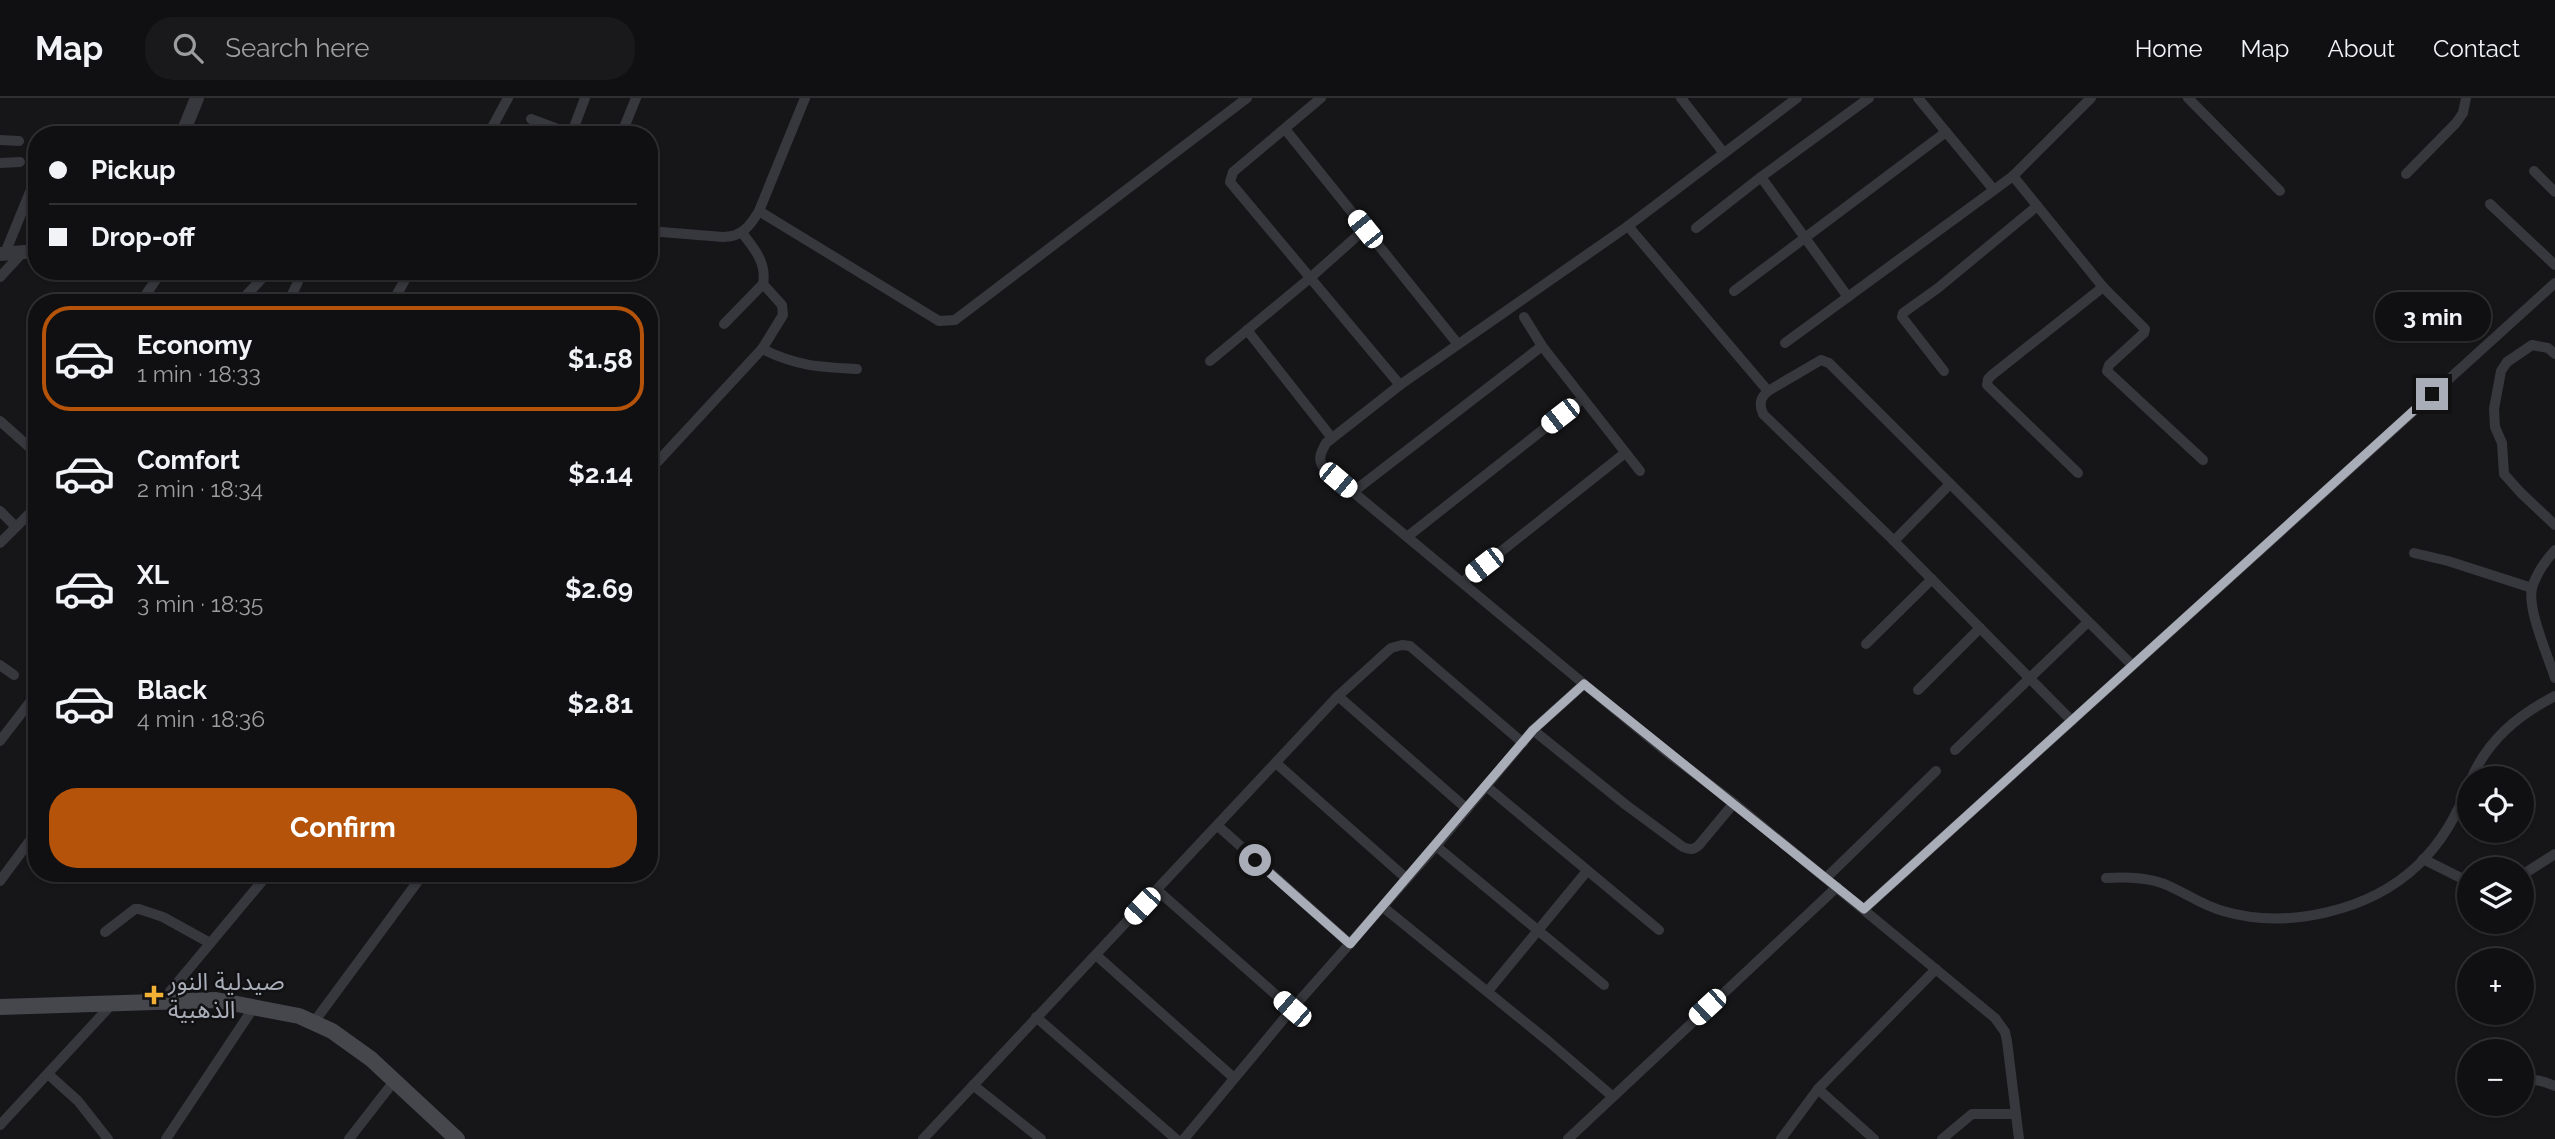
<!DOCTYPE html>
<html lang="en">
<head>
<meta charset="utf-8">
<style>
	:root { --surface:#101012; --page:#19191b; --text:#f1f3f6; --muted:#9c9d9f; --line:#303032; --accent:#b45309 }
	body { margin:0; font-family:Raleway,"Noto Sans Arabic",sans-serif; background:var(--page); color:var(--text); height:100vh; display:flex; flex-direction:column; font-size:26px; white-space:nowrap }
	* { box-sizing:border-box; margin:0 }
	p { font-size:23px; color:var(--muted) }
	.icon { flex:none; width:38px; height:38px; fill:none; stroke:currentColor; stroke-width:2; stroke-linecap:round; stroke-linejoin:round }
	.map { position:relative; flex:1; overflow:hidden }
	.panel { position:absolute; left:28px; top:196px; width:630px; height:588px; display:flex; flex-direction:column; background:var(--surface); border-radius:28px; box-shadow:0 2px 5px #0004,0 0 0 2px var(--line) }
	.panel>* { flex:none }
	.banner { position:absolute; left:28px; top:28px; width:630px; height:154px; border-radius:28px; box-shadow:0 2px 5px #0004,0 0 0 2px var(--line); display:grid; align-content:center; height:154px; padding:0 21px; background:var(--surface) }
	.tools { position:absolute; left:2457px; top:668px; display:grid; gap:14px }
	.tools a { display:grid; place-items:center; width:77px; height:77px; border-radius:50%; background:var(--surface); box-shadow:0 2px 5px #0004,0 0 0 2px var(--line); font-size:35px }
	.end { position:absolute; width:32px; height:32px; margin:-16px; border:9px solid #a8adb8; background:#111; box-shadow:0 0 0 4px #111 }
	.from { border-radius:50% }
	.bubble { position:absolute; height:49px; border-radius:24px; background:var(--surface); box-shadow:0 2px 5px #0004,0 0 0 2px var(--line); font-size:23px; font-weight:700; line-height:49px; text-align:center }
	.car { position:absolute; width:21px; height:42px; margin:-21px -10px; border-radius:9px; box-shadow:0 0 5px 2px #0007; background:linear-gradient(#fff 24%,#345 0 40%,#fff 0 76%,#345 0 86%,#fff 0) }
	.banner b { display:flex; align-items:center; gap:24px; height:66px; font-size:26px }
	.banner b+b { border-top:2px solid var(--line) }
	.banner i { width:18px; height:18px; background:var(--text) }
	ul { padding:12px 0 0; list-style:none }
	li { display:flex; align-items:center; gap:21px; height:105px; margin:0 14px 10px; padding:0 7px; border:4px solid transparent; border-radius:28px }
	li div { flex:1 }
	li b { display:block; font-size:26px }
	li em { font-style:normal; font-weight:700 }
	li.active { border-color:var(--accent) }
	li>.icon { width:63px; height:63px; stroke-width:1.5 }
	.primary-button { display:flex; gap:14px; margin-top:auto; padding:14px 21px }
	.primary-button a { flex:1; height:80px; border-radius:28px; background:var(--accent); color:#fff; font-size:28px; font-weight:700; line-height:80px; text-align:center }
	header { display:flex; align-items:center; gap:42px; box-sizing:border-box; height:98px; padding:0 35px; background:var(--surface); border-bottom:2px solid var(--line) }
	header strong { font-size:33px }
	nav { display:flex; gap:38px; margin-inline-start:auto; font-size:24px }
	.search { width:490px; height:63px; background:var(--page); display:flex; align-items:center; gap:18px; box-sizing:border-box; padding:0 24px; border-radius:28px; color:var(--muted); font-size:26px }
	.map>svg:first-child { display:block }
</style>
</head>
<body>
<header>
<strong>Map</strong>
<div class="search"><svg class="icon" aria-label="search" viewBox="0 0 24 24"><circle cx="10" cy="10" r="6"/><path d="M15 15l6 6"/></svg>Search here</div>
<nav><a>Home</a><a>Map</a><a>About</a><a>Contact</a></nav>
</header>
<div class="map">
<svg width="2555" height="1041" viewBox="0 0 2555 1041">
	<rect width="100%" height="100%" fill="#161618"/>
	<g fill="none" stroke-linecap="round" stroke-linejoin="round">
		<g stroke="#37383d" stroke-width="10">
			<path d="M 1321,0 L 1233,74 L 1230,84 L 1400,287"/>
			<path d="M 1681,0 L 1723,54"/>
			<path d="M 1918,0 L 1994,92 L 2013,78 L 2091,0"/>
			<path d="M 2188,0 L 2280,93"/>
			<path d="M 531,21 L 571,36"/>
			<path d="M 1285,31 L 1457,245"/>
			<path d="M 63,37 L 80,32 L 126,37"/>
			<path d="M 488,37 L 508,0"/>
			<path d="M 571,37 L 585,0"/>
			<path d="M 621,37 L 636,0"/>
			<path d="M 0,42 L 19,43"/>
			<path d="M 0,65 L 20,64"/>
			<path d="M 2534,73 L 2555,94"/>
			<path d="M 2406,76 L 2456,25 L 2463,15 L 2466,0"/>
			<path d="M 2013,78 L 2103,189 L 1992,277 L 1988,281 L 1987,287 L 2078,375"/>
			<path d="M 2490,106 L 2555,167"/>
			<path d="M 759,113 L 939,223 L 955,222 L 1247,0"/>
			<path d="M 1628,128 L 1768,293 C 1760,300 1759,306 1763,316 L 1890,439 L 2072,623"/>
			<path d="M 1696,130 L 1761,79"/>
			<path d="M 649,133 L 723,139 C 742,139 750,128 759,113 L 805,0"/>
			<path d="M 5,155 L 37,77"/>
			<path d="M 0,179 L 23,154"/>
			<path d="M 2103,189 L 2145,231 L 2144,235 L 2109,267 L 2107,273 L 2203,362"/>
			<path d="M 1734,193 L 1946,34"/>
			<path d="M 1848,199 L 1761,79 L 1869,0"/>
			<path d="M 140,205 L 162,173"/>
			<path d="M 239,205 L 269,173"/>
			<path d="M 288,205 L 303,173"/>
			<path d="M 392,205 L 410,173"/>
			<path d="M 1524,219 L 1542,248 L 1640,373"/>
			<path d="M 724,226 L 763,186 C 767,165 754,150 742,135"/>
			<path d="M 1247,232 L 1332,340"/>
			<path d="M 1785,245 L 1994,92"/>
			<path d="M 762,251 C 797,268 818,269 857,271"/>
			<path d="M 2555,256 L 2548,250 L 2532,247 L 2507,264 L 2501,273 L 2494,311 L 2495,329 L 2502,345 L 2504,376 L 2521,395 L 2555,427"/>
			<path d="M 1210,263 L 1310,180 L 1365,131"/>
			<path d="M 1944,273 L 1902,219 L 1903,215 L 1938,190 L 2037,108"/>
			<path d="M 1768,293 L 1821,262 L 1829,265 L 2132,567"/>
			<path d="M 0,323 L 37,356"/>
			<path d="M 649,373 L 762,251 L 783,217 L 782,207 L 763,186"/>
			<path d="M 1353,394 L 1542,248"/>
			<path d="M 0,413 L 16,429"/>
			<path d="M 1407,439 L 1582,301"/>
			<path d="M 1894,443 L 1950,386"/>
			<path d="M 0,445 L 37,408"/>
			<path d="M 2555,452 C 2546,462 2536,476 2532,490 C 2527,511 2548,558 2555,580"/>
			<path d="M 2414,455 L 2448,463 L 2532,490"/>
			<path d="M 1464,483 L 1625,355"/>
			<path d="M 1866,546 L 1932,481"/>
			<path d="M 0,567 L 14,577"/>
			<path d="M 1584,586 L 1323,369 C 1317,360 1322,353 1326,345 L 1400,287 L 1628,128 L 1797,0"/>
			<path d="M 1918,592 L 1980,530"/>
			<path d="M 1338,598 L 1467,711"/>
			<path d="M 1533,632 L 1626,707 L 1683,749 C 1690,752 1694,752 1699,747 L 1734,705"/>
			<path d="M 0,643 L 37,595"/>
			<path d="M 1955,652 L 2088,524"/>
			<path d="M 1276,665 L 1407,781"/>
			<path d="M 2471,681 C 2488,642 2518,617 2555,598"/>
			<path d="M 1486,688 L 1659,832"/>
			<path d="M 1218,728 L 1350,846"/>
			<path d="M 1436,748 L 1604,887"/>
			<path d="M 2423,761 L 2469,784"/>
			<path d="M 2522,777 L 2555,756"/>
			<path d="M 1826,780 L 1936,673"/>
			<path d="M 2106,780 C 2127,779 2150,779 2169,788 C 2187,796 2204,808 2223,813 C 2287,832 2370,813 2418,767 C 2442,744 2458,716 2469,685"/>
			<path d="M 0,783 L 37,733"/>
			<path d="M 1157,792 L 1292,911"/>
			<path d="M 1383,809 L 1548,943 L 1612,998"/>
			<path d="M 1864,811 L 2555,185"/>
			<path d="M 105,834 L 135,811 L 139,811 L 163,819 L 210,845"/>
			<path d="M 1096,857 L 1234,980"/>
			<path d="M 1488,893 L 1587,773"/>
			<path d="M 162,903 L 269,775"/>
			<path d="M 1036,919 L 1176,1041"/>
			<path d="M 314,924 L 424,775"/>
			<path d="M 48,976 L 78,1003 L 108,1041"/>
			<path d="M 973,987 L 1041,1041"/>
			<path d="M 2522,988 C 2533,978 2542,983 2555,988"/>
			<path d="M 1818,991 L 1874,1041"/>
			<path d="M 0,1027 L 113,905"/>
			<path d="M 166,1041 L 254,909"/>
			<path d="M 349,1041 L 395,982"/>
			<path d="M 923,1041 L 1338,598 L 1391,550 L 1402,547 L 1410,548 L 1523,645"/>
			<path d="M 1184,1041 L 1292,911 L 1436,748 L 1533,632 L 1584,586 L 1664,652 L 1734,705 L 1995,920 L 2005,934 L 2007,943 L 2019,1041"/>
			<path d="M 1568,1041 L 1837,789"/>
			<path d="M 1781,1041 L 1818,991 L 1936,871"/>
			<path d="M 1942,1041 L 1972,1016 L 2016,1016"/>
		</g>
		<g stroke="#37383d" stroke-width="14">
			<path d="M 182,37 L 197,0"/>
			<path d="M 0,156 L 37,153"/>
		</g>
		<path stroke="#45474d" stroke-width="16" d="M 0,909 L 216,902 L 299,918 L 332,933 L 371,961 L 457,1041"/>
	</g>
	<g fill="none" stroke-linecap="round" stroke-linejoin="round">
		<path stroke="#a8adb8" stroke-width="9" d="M 1255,762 L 1350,846 L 1533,632 L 1584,586 L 1864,811 L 2432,296"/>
	</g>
	<path fill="#f2b134" stroke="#111113" stroke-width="2.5" d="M150.5 886.5h7v7h7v7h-7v7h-7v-7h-7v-7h7z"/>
	<g text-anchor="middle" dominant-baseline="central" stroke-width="5" stroke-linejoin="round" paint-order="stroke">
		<g font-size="24" fill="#a8adb8" stroke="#111113" text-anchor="start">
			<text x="168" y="883">صيدلية النور<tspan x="168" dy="28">الذهبية</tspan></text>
		</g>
	</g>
</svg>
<div class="tools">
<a><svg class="icon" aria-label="locate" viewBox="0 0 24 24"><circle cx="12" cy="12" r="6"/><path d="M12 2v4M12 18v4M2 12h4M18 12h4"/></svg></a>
<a><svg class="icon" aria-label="layers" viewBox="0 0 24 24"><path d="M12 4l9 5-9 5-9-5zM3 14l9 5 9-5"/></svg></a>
<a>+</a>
<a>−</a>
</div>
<i class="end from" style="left:1255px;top:762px"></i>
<i class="end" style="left:2432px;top:296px"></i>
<div class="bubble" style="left:2375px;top:194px;width:116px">3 min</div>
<i class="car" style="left:1365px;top:131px;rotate:321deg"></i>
<i class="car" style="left:1560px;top:318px;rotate:232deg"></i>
<i class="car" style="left:1338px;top:382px;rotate:130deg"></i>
<i class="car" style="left:1484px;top:467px;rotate:232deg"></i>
<i class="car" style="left:1142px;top:808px;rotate:223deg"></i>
<i class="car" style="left:1707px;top:909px;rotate:227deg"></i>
<i class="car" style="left:1292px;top:911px;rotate:311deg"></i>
<div class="banner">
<b><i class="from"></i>Pickup</b>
<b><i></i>Drop-off</b>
</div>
<section class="panel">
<ul>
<li class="active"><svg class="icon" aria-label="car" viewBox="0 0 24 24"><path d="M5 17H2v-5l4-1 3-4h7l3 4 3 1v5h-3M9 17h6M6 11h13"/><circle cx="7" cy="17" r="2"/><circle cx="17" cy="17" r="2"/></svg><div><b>Economy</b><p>1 min · 18:33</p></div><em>$1.58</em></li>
<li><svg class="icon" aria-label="car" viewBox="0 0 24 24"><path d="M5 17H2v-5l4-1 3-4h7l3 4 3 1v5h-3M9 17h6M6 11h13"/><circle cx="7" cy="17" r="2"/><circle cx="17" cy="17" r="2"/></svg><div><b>Comfort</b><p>2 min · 18:34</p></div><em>$2.14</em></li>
<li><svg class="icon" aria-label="car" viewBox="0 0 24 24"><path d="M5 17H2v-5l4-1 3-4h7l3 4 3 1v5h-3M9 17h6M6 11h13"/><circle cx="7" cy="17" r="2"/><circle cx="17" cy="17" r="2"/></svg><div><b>XL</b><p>3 min · 18:35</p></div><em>$2.69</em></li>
<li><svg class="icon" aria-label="car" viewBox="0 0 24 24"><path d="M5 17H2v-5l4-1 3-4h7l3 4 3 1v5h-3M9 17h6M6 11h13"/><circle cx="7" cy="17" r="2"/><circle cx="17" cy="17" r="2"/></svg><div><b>Black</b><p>4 min · 18:36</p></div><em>$2.81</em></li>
</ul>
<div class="primary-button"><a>Confirm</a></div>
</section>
</div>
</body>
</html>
